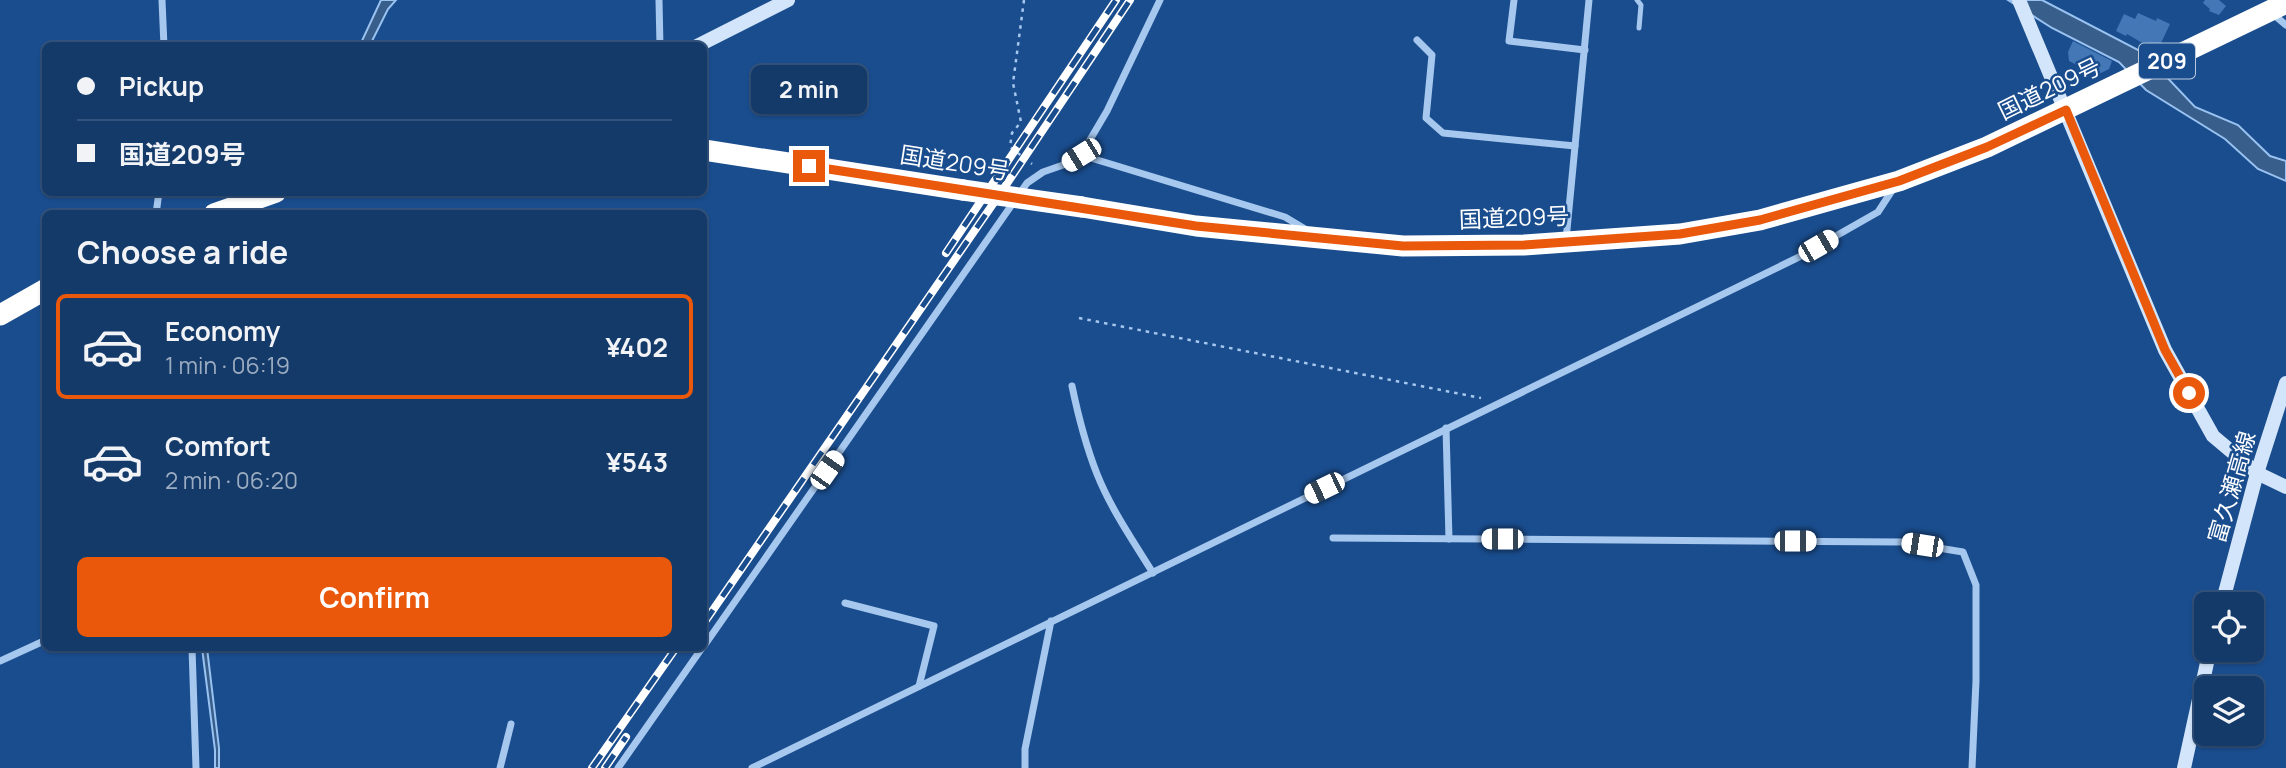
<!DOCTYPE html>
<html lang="en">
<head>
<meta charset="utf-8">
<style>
	:root { --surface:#143a6a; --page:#214572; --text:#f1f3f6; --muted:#9dadc1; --line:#33547e; --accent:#ea580c }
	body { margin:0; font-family:Manrope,"Noto Sans JP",sans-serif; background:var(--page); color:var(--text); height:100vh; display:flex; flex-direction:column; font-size:26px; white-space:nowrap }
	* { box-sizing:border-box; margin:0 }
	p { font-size:23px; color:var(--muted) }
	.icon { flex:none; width:38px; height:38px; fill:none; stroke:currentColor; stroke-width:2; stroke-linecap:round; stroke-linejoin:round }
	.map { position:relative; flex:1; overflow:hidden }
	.sheet { position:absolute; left:42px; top:210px; width:665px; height:441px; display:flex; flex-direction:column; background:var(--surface); border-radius:10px; box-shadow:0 2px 5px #0004,0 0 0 2px var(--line) }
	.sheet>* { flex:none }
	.banner { position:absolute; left:42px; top:42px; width:665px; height:154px; border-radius:10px; box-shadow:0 2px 5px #0004,0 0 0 2px var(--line); display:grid; align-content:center; height:154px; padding:0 35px; background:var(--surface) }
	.tools { position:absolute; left:2194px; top:592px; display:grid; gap:14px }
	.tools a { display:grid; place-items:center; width:70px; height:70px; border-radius:10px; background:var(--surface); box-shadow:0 2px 5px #0004,0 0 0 2px var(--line); font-size:35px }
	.end { position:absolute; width:32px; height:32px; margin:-16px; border:9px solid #ea580c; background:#fff; box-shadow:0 0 0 4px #fff }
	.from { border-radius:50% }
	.bubble { position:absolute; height:49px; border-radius:10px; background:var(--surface); box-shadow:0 2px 5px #0004,0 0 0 2px var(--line); font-size:23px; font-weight:700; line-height:49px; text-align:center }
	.car { position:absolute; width:21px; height:42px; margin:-21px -10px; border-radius:9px; box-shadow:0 0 5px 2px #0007; background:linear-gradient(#fff 24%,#345 0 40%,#fff 0 76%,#345 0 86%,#fff 0) }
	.banner b { display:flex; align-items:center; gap:24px; height:66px; font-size:26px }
	.banner b+b { border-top:2px solid var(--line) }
	.banner i { width:18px; height:18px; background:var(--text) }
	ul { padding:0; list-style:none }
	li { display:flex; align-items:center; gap:21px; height:105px; margin:0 14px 10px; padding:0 21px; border:4px solid transparent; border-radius:10px }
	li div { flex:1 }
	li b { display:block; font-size:26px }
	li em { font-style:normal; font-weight:700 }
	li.on { border-color:var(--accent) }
	li>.icon { width:63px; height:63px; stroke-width:1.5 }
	h2 { padding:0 35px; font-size:32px; line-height:84px }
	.primary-button { display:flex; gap:14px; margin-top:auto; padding:14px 35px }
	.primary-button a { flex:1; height:80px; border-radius:10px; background:var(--accent); color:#fff; font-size:28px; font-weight:700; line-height:80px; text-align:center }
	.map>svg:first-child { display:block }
</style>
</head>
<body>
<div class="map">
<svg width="2286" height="768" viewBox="0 0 2286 768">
	<rect width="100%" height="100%" fill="#1a4d8e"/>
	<g fill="#385e8c" stroke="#99c2f0" stroke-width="2">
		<path d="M 381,0 L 396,0 L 388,9 L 370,45 L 360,45 Z"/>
		<path d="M 2008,0 L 2042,0 L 2144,53 L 2195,107 L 2238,125 L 2270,156 L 2286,161 L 2286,181 L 2258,169 L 2225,139 L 2146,90 L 2119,62 L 2052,28 Z"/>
		<path d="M 202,648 L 207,648 L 219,748 L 219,768 L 215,768 L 215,750 Z"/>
	</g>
	<g fill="#4377b6">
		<path d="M 2205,0 L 2219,0 L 2226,6 L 2219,15 L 2209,11 L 2210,9 L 2203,3 Z"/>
		<path d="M 2138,13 L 2156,21 L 2157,18 L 2170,24 L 2161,43 L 2158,45 L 2152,43 L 2151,45 L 2145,42 L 2144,44 L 2127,34 L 2126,36 L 2116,31 L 2124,14 L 2135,19 Z"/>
		<path d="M 2073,41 L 2112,61 L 2109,69 L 2097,75 L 2086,69 L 2078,72 L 2077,65 L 2069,61 L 2068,52 Z"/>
	</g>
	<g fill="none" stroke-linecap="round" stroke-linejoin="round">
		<g stroke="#a6c7ee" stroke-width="2.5" stroke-dasharray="3.5 5" stroke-linecap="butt">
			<path d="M 1024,0 L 1013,83 L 1021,122 L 1012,133 L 1010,147 L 1032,164"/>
			<path d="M 1079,318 L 1481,398"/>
		</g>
		<path stroke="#a6c7ee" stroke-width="5" d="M 1637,0 L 1641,5 L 1639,28"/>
		<g stroke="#a6c7ee" stroke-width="7">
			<path d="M 162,0 L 164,46"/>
			<path d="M 659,0 L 660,46"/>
			<path d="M 1514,0 L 1509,41 L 1585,50"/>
			<path d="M 2273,14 L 2286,25"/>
			<path d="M 1417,40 L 1432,55 L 1426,118 L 1443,133 L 1575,146"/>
			<path d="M 1081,155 L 1285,217 L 1305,229"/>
			<path d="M 156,214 L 159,192"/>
			<path d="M 1566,240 L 1589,0"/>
			<path d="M 1072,386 C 1078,415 1086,446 1097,474 C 1111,509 1133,541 1153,573"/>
			<path d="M 1446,428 L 1449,539"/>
			<path d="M 1333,538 L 1902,542 L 1963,552 L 1976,585 L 1976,681 L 1972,768"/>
			<path d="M 845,603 L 934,626 L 919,686"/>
			<path d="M 704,646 L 1027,183 L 1043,172 L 1066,164 L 1081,155 L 1107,111 L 1160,0"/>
			<path d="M 192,648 L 196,768"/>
			<path d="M 0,661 L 46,640"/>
			<path d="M 500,768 L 511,724"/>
			<path d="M 618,768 L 702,648"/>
			<path d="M 752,768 L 1799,257 L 1878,212 L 1895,186"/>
			<path d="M 1025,768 L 1025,749 L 1051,621"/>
		</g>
		<g stroke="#d3e5fa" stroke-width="14">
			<path d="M 2019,0 L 2165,350 L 2213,436 L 2257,473 L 2286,487"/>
			<path d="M 697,46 L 788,0"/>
			<path d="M 2222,604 L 2257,473 L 2286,383"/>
			<path d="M 2184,768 L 2210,649"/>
		</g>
		<g stroke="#fff" stroke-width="21">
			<path d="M 704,150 L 963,190"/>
			<path d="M 1082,207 L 1196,226 L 1403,246 L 1524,245 L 1680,234 L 1760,220 L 1899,181 L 1987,147 L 2286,3"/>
			<path d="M 214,214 L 276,192"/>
			<path d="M 0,315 L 46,289"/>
		</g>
		<defs>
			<g id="rail">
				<path d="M 946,253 L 1116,0"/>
				<path d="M 704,623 L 1004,188 L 1130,0"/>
				<path d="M 592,768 L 676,648"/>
				<path d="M 605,768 L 626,737"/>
			</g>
		</defs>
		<use href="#rail" stroke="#fff" stroke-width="8"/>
		<use href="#rail" stroke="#1a4d8e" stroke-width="5" stroke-dasharray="16" stroke-linecap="butt"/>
		<path stroke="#fff" stroke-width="21" d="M 963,190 L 1082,207"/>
	</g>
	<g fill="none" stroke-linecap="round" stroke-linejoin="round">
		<path stroke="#ea580c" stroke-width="9" d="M 809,166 L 1196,226 L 1403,246 L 1524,245 L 1680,234 L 1760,220 L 1899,181 L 1987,147 L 2066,110 L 2165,350 L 2189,393"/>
	</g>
	<g text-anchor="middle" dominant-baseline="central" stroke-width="5" stroke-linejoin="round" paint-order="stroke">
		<rect fill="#1a4d8e" stroke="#bacadd" stroke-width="2" x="2139" y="43.5" width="56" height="35" rx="5"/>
		<g font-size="21" font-weight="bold" fill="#fff">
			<text x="2167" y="61">209</text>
		</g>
		<g font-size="23" fill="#fff" stroke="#1a4d8e">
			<text transform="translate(2049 88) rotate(-26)">国道209号</text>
			<text transform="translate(955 162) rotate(9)">国道209号</text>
			<text transform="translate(1514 217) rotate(-2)">国道209号</text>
			<text transform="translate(2231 487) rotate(-74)">富久瀬高線</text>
		</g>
	</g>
</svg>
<div class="tools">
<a><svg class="icon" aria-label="locate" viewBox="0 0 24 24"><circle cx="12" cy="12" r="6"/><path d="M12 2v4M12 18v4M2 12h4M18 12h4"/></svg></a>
<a><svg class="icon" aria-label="layers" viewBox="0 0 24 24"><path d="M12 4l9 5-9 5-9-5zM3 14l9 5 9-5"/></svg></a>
</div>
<i class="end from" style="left:2189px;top:393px"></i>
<i class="end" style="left:809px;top:166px"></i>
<div class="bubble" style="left:751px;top:65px;width:116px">2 min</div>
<i class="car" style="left:1081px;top:155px;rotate:238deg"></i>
<i class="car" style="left:1818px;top:246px;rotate:60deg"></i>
<i class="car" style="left:827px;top:470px;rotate:35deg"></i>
<i class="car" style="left:1324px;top:488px;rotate:244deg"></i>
<i class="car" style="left:1502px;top:539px;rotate:270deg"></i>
<i class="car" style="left:1795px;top:541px;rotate:90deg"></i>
<i class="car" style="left:1922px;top:545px;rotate:279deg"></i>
<div class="banner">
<b><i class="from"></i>Pickup</b>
<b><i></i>国道209号</b>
</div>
<section class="sheet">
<h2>Choose a ride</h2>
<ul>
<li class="on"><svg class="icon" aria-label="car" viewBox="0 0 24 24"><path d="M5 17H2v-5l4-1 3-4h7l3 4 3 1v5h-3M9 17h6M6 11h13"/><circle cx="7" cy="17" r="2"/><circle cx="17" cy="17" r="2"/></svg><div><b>Economy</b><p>1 min · 06:19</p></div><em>¥402</em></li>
<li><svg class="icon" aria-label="car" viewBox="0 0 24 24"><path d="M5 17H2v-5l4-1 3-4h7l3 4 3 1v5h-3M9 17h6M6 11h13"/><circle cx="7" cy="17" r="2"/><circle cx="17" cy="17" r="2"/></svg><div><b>Comfort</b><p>2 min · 06:20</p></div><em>¥543</em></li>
</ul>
<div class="primary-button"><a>Confirm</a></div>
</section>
</div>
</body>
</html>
